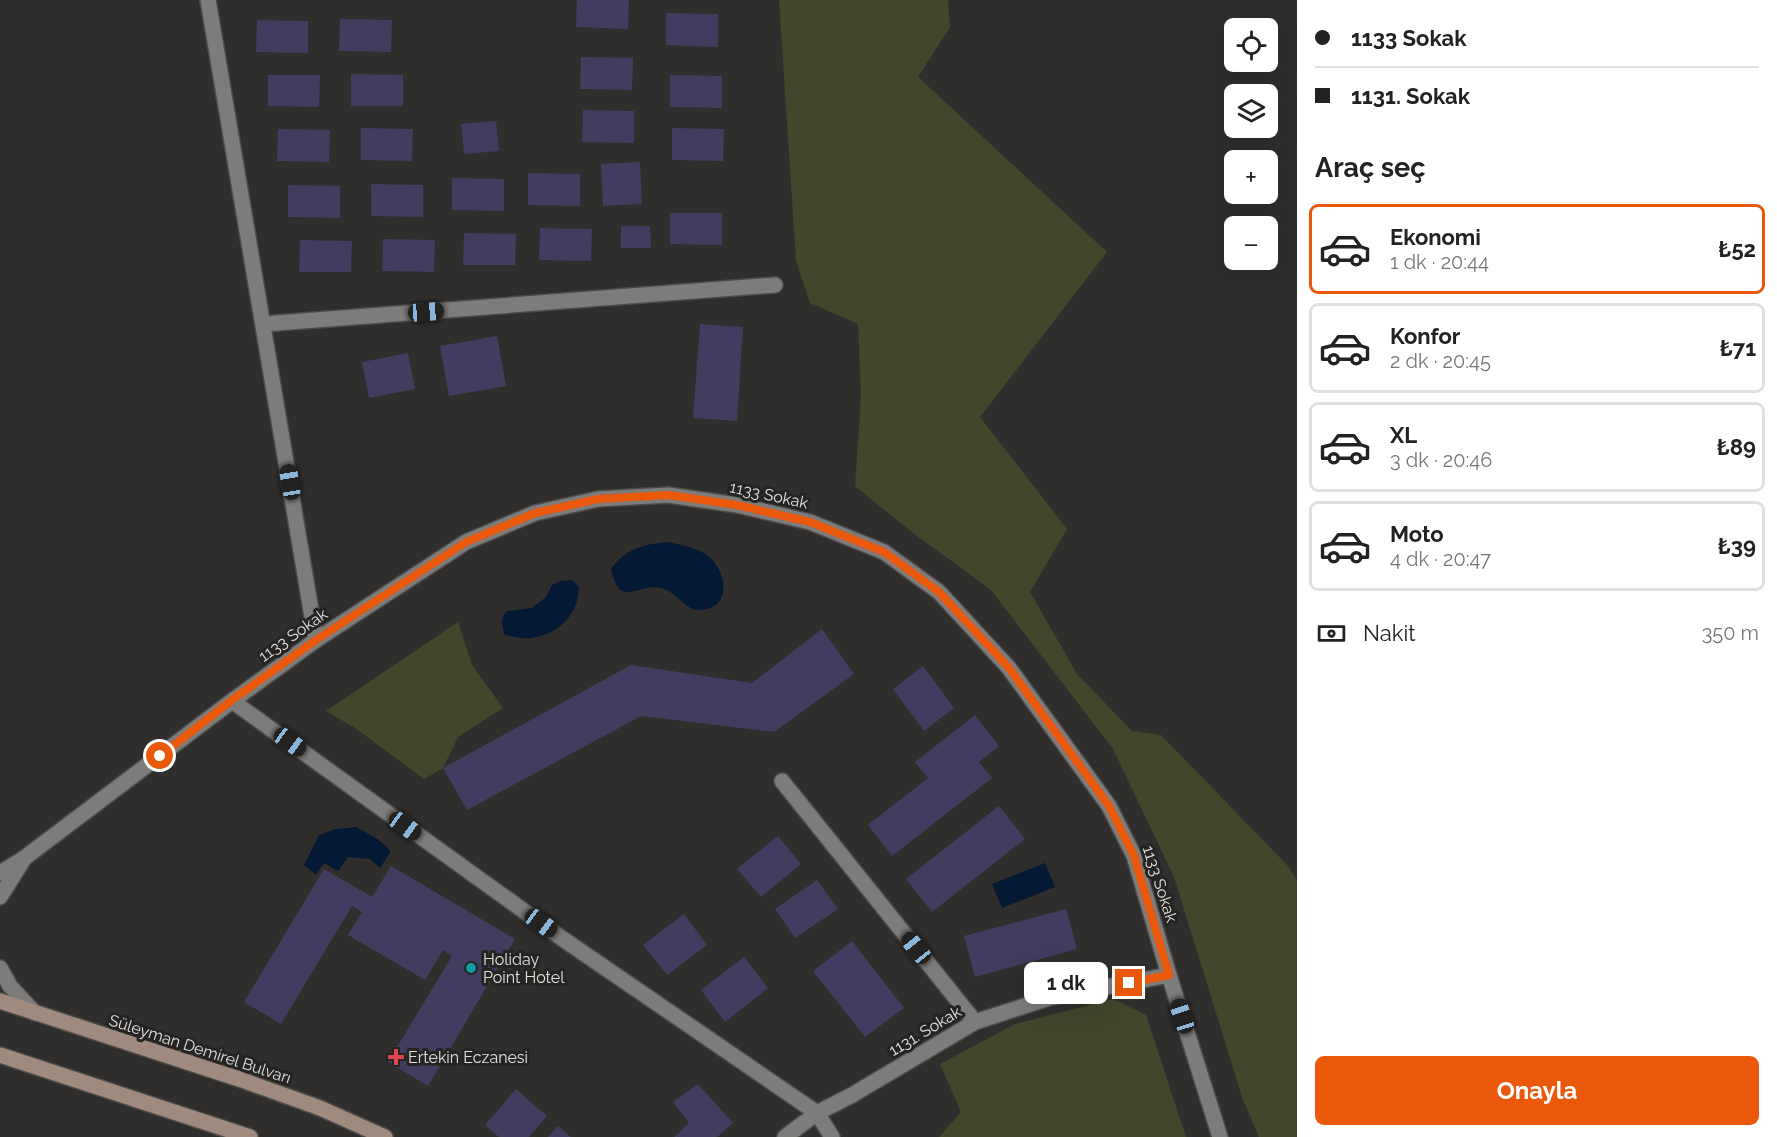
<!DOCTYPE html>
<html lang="tr">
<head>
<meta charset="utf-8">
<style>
	:root { --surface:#fff; --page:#f2f2f2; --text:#222; --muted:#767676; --line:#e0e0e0; --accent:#ea580c }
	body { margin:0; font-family:Raleway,sans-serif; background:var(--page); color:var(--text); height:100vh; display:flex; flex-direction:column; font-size:22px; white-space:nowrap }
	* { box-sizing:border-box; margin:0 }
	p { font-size:20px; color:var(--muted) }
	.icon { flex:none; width:33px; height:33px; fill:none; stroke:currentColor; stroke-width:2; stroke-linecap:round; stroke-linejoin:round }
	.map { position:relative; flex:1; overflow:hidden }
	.side { display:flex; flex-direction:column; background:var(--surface); width:480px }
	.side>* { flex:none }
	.guide { display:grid; align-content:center; height:132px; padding:0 18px; background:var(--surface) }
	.fabs { position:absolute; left:1224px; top:18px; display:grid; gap:12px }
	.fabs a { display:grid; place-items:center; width:54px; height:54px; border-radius:9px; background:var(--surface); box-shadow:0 6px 24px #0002; font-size:30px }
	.end { position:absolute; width:27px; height:27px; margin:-14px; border:8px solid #ea580c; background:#fff; box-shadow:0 0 0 3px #fff }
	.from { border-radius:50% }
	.bubble { position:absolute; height:42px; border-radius:9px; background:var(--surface); box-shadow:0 6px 24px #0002; font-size:20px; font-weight:700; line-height:42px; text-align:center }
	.car { position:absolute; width:18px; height:36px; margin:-18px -9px; border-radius:8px; box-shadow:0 0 4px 2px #0007; background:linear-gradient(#222 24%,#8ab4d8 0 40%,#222 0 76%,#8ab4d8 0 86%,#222 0) }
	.guide b { display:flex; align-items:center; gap:21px; height:57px; font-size:22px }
	.guide b+b { border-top:2px solid var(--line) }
	.guide i { width:15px; height:15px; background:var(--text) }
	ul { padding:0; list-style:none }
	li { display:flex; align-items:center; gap:18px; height:90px; margin:0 12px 9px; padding:0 6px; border:3px solid var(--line); border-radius:9px }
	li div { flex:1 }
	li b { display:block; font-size:22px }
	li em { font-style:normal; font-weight:700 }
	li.active { border-color:var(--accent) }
	li>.icon { width:54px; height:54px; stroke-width:1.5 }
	h2 { padding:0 18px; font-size:27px; line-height:72px }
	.pay { display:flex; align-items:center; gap:15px; height:66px; padding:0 18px; font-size:22px }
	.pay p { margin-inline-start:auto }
	.cta { display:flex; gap:12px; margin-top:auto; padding:12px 18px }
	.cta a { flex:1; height:69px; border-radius:9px; background:var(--accent); color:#fff; font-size:24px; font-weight:700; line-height:69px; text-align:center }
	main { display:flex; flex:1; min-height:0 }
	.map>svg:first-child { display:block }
</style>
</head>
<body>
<main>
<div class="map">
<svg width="1297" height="1137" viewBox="0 0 1297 1137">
	<rect width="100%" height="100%" fill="#2f2e2c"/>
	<g fill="#43462b">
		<path d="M 779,0 L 948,0 L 950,27 L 918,77 L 1107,252 L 980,417 L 1067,529 L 1030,592 L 1077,674 L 1132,731 L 1161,735 L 1288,866 L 1297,880 L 1297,1137 L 1259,1137 L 1243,1100 L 1174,877 L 1113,749 L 991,590 L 909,530 L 855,486 L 861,396 L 858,324 L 810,303 L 796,261 Z"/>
		<path d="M 458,622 L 472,665 L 503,708 L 458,737 L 443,768 L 424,779 L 355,728 L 326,711 Z"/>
		<path d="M 1113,999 L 1146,1015 L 1186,1137 L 939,1137 L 961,1112 L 940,1064 L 1015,1024 Z"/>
	</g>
	<g fill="#041935">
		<path d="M 668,542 C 681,545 697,547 708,556 C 727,571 733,609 700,610 C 685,611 676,591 661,588 C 637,583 620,610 611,569 C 626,548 645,544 668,542 Z"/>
		<path d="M 572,580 L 579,587 C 578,597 577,606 571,614 C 557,636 527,644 504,634 C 502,624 500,618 507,611 L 532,608 L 546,597 L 552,585 L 561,581 Z"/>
		<path d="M 356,827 L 378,839 L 391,851 L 380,868 L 370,859 L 348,857 L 338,871 L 324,863 L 316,875 L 304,865 L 319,835 L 336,829 Z"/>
		<path d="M 1045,863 L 1055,887 L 1002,908 L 992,884 Z"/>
	</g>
	<g fill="#413c60">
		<path d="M 577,0 L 629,0 L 628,29 L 576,27 Z"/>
		<path d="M 666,13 L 718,14 L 718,47 L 666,45 Z"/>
		<path d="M 340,19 L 392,20 L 391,52 L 339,51 Z"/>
		<path d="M 257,20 L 308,21 L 308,53 L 256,52 Z"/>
		<path d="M 581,57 L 633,58 L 632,90 L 580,89 Z"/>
		<path d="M 351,74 L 403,75 L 403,106 L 351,106 Z"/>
		<path d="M 268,75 L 320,75 L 319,107 L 268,106 Z"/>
		<path d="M 670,75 L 722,76 L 722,108 L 670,107 Z"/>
		<path d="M 583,110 L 634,111 L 634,143 L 582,142 Z"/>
		<path d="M 496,121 L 499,151 L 464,154 L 461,124 Z"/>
		<path d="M 361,128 L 413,129 L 412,161 L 361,160 Z"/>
		<path d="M 672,128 L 724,129 L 723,161 L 672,160 Z"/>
		<path d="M 278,129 L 330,130 L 329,162 L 277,161 Z"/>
		<path d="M 640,162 L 642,204 L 603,206 L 601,164 Z"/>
		<path d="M 528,173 L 580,174 L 580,206 L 528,205 Z"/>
		<path d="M 452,178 L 504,179 L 504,211 L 452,210 Z"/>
		<path d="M 371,184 L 423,185 L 423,217 L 371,216 Z"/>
		<path d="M 288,185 L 340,186 L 340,218 L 288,217 Z"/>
		<path d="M 670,213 L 722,213 L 722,245 L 670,244 Z"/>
		<path d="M 621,226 L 650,226 L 651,248 L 621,248 Z"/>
		<path d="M 540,228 L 592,229 L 591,261 L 539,260 Z"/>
		<path d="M 464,233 L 516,234 L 515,265 L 463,265 Z"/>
		<path d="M 383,239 L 435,240 L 434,272 L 382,271 Z"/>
		<path d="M 300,240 L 352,241 L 351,272 L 299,272 Z"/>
		<path d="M 700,324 L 743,327 L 737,421 L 693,418 Z"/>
		<path d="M 497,336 L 506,386 L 449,396 L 440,346 Z"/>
		<path d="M 408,353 L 415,389 L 369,398 L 362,362 Z"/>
		<path d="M 822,629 L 854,674 L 774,732 L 641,716 L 467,810 L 443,768 L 631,665 L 752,683 Z"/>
		<path d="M 923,666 L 954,708 L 924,731 L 893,689 Z"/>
		<path d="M 975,715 L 999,746 L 979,762 L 992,778 L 892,856 L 868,825 L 928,778 L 915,762 Z"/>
		<path d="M 999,806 L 1025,839 L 932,912 L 906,879 Z"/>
		<path d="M 778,836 L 801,864 L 761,897 L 737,869 Z"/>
		<path d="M 391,866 L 515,939 L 428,1086 L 388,1062 L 452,956 L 443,950 L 425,980 L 348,935 L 362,912 L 352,906 L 281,1024 L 244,1002 L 324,869 L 372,897 Z"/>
		<path d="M 817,880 L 838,909 L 795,938 L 775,909 Z"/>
		<path d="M 1066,909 L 1077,949 L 975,977 L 964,936 Z"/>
		<path d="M 684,914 L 707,945 L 667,975 L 643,945 Z"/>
		<path d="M 852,941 L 904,1008 L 865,1037 L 813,971 Z"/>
		<path d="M 744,957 L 768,988 L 725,1022 L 701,990 Z"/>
		<path d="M 698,1084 L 733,1123 L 717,1137 L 674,1137 L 689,1123 L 673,1102 Z"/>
		<path d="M 516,1089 L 547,1116 L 529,1137 L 499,1137 L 485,1125 Z"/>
		<path d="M 558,1126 L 571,1137 L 548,1137 Z"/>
	</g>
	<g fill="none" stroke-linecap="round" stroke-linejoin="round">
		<defs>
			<g id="street">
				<path d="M 208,0 L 316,640"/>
				<path d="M 263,324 L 775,285"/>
				<path d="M 232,701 L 560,937 L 817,1113 L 832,1137"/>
				<path d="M 782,781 L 975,1022"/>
				<path d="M 0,873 L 23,859 L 232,701 L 316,640 L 466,542 L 535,513 L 598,499 L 668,495 L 737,505 L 810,522 L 884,552 L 939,592 L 1009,668 L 1109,806 L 1134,856 L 1169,975 L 1220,1137"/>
				<path d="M 0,897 L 22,862"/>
				<path d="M 0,968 L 10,986 L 35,1013"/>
				<path d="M 785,1137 L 817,1113 L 852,1095 L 975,1022 L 1049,998 L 1169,975"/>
			</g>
			<g id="secondary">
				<path d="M 0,1001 L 239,1079 L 320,1108 L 385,1137"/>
				<path d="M 0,1055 L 250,1137"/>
			</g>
		</defs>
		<use href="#street" stroke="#4c4b49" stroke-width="18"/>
		<use href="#secondary" stroke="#4c4b49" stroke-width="18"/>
		<use href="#street" stroke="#7e7c7a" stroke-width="15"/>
		<use href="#secondary" stroke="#a0897d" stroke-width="15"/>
	</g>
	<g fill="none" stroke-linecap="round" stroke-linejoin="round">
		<path stroke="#ea580c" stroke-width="8" d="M 160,756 L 232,700 L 316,640 L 466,542 L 535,513 L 598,499 L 668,495 L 737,505 L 810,522 L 884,552 L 939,592 L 1009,668 L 1109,806 L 1134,856 L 1169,975 L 1129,983"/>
	</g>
	<circle fill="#0f9aa8" stroke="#252422" stroke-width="2" cx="471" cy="968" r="6"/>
	<path fill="#e0444e" stroke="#252422" stroke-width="2" d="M393 1048h6v6h6v6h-6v6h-6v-6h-6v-6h6z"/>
	<g text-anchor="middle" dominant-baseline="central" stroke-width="6" stroke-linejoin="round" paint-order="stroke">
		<g font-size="16" fill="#e1e0df" stroke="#252422">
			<text transform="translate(769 495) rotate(12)">1133 Sokak</text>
			<text transform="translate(293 635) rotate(-35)">1133 Sokak</text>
			<text transform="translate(1160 884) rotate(72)">1133 Sokak</text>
			<text transform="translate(925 1031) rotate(-31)">1131. Sokak</text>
			<text transform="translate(200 1049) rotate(18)">Süleyman Demirel Bulvarı</text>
		</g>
		<g font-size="16" fill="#e1e0df" stroke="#252422" text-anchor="start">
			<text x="483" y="959">Holiday<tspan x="483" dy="18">Point Hotel</tspan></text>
			<text x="408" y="1057">Ertekin Eczanesi</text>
		</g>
	</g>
</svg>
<div class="fabs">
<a><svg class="icon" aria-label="locate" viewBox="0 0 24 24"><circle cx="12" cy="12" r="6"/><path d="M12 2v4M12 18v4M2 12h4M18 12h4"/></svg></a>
<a><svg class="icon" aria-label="layers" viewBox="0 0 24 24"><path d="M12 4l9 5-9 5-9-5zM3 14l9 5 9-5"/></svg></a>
<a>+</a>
<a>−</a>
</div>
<i class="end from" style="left:160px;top:756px"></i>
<i class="end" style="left:1129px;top:983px"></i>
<div class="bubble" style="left:1024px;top:962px;width:84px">1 dk</div>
<i class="car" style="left:426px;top:312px;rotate:86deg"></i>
<i class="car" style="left:290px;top:482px;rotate:351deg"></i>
<i class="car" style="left:290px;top:742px;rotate:126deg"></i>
<i class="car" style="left:405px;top:826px;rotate:126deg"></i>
<i class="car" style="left:541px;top:923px;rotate:126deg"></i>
<i class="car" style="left:916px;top:948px;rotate:321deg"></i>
<i class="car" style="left:1182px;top:1016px;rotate:342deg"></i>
</div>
<section class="side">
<div class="guide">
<b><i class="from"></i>1133 Sokak</b>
<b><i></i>1131. Sokak</b>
</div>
<h2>Araç seç</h2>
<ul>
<li class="active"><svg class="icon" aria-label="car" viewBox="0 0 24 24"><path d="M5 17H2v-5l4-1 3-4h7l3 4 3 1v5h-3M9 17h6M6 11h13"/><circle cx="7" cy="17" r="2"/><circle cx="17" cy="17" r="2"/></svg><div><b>Ekonomi</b><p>1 dk · 20:44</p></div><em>₺52</em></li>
<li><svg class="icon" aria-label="car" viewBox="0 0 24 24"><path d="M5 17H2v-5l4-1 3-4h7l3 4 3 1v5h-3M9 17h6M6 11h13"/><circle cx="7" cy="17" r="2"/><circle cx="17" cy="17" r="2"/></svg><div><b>Konfor</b><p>2 dk · 20:45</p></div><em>₺71</em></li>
<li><svg class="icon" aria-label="car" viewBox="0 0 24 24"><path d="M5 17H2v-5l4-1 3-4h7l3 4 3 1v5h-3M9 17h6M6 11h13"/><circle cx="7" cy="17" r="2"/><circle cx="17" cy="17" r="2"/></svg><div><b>XL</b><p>3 dk · 20:46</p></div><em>₺89</em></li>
<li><svg class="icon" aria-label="car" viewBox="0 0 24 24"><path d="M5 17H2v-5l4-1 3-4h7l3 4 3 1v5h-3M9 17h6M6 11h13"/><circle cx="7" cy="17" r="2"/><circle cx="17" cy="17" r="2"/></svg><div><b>Moto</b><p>4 dk · 20:47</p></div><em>₺39</em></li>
</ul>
<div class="pay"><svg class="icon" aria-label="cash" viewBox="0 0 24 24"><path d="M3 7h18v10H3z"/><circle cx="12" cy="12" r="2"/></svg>Nakit<p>350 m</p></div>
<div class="cta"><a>Onayla</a></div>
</section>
</main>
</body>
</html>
